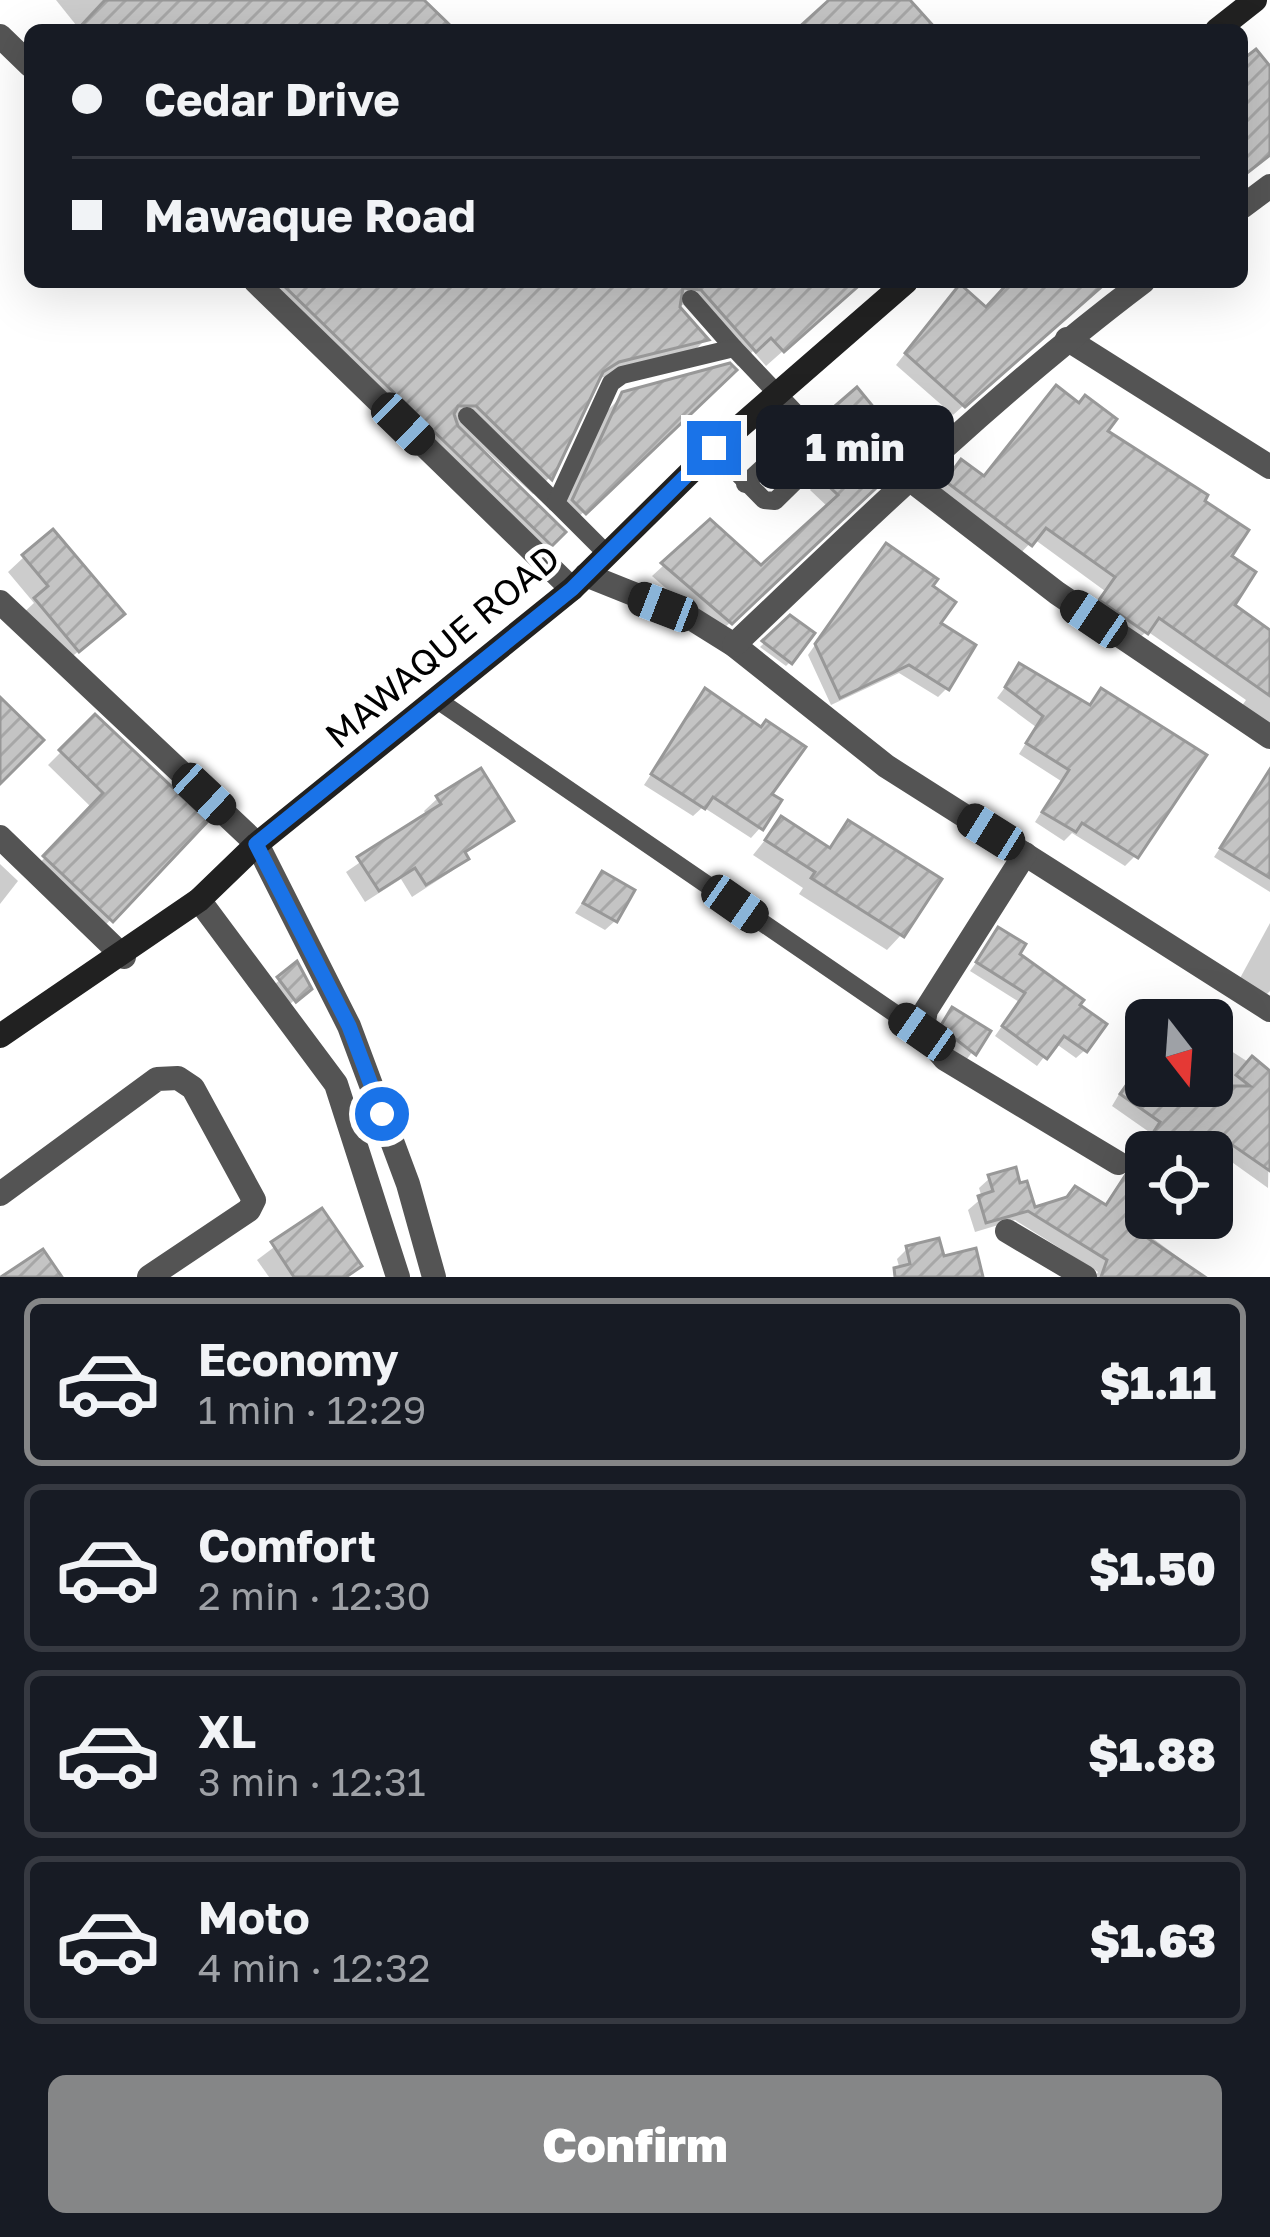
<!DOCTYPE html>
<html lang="en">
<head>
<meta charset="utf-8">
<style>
	:root { --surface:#171b24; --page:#20242c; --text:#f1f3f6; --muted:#9ea1a6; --line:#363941; --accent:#858687 }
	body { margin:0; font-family:"Golos Text",sans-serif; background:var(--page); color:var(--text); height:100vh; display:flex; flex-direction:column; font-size:45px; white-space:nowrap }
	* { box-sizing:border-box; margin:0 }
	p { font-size:39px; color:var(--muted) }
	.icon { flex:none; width:66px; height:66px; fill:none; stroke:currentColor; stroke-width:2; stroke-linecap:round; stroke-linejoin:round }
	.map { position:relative; height:1277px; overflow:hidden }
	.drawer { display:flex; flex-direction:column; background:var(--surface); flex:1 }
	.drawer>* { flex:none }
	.hud { position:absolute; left:24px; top:24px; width:1224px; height:264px; border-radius:18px; box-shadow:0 12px 48px #0002; display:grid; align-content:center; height:264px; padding:0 48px; background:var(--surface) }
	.needle { width:78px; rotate:163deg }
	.tools { position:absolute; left:1125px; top:999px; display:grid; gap:24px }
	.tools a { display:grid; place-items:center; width:108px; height:108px; border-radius:18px; background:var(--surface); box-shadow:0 12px 48px #0002; font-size:60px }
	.end { position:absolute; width:54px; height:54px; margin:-27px; border:15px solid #1a73e8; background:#fff; box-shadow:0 0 0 6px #fff }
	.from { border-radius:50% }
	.bubble { position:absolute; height:84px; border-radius:18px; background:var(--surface); box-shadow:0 12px 48px #0002; font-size:39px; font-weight:800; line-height:84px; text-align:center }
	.car { position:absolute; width:36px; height:72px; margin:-36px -18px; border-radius:15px; box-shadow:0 0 9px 3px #0007; background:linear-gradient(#222 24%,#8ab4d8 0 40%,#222 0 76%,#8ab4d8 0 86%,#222 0) }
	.hud b { display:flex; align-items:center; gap:42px; height:114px; font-size:45px }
	.hud b+b { border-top:3px solid var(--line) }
	.hud i { width:30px; height:30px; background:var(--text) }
	ul { padding:21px 0 0; list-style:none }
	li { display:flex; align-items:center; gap:36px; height:168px; margin:0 24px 18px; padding:0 24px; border:6px solid var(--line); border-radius:18px }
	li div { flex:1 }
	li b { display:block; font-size:45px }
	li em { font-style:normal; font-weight:800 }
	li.current { border-color:var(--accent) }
	li>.icon { width:108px; height:108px; stroke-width:1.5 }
	.cta { display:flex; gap:24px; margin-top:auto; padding:24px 48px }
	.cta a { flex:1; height:138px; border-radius:18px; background:var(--accent); color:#fff; font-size:48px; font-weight:800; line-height:138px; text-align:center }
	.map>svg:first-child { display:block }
</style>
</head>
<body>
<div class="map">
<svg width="1270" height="1277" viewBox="0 0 1270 1277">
	<defs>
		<pattern id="building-hatch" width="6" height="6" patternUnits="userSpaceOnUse" patternTransform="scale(3)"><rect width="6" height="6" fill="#c4c4c4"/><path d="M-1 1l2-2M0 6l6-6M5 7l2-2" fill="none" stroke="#a7a7a7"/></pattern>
	</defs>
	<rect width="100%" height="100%" fill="#fff"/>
	<g fill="#0003">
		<path d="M 56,0 L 419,0 L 451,30 L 80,30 Z"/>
		<path d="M 237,282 L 861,282 L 766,366 L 753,351 L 738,366 L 684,305 L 674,304 L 705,340 L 689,356 L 596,379 L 549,478 L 533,494 L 453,421 L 562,532 L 533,560 L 251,286 Z"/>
		<path d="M 1012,282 L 1101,282 L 953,415 L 896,365 L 949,298 L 986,311 Z"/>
		<path d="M 732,370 L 568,527 L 558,517 L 607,411 L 623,395 Z"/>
		<path d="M 837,408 L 908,454 L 718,634 L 652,576 L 710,523 L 761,569 L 829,508 L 810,490 L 846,445 L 826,419 Z"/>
		<path d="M 1104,432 L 1200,502 L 1228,557 L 1231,606 L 1270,633 L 1270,731 L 1239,710 L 1246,700 L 1147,631 L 1133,644 L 1089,614 L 1105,591 L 1034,539 L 1018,556 L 935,494 L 950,475 L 983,479 Z"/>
		<path d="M 878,555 L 929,587 L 947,688 L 938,697 L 899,673 L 831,705 L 808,655 Z"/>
		<path d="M 24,557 L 105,629 L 62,665 L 20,616 L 34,603 L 8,572 Z"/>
		<path d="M 790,618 L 790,662 L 786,666 L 760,647 Z"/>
		<path d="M 1020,667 L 1088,707 L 1102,691 L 1135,856 L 1125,866 L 1072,833 L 1064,841 L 1035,822 L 1061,781 L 1019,754 L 1036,727 L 997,698 Z"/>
		<path d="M 705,692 L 768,795 L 760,828 L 751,838 L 703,807 L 693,816 L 644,785 Z"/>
		<path d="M 95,718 L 203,821 L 98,933 L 32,871 L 92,808 L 48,765 Z"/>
		<path d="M 1257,792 L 1270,799 L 1270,892 L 1214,857 Z"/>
		<path d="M 438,798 L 511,820 L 463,855 L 452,871 L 412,897 L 401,879 L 365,902 L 346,872 L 427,816 L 424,811 Z"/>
		<path d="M 782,819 L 827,849 L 849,824 L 901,935 L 887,950 L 799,894 L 803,888 L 753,855 Z"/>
		<path d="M 0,864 L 18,881 L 0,904 Z"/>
		<path d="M 602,874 L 615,921 L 605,930 L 575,913 Z"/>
		<path d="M 1270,923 L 1270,991 L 1266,995 L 1239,980 Z"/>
		<path d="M 999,931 L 1016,955 L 1076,1006 L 1085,1050 L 1076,1058 L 1055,1043 L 1037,1066 L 995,1036 L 1019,1002 L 970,971 Z"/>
		<path d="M 296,966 L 308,988 L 290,1004 L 275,984 Z"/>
		<path d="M 952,1011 L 987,1032 L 964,1063 L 932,1038 Z"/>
		<path d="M 1146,1049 L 1146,1086 L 1212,1086 L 1212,1059 L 1228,1049 L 1270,1076 L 1268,1188 L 1215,1150 L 1212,1155 L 1146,1152 L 1146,1218 L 1158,1218 L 1147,1234 L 1205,1277 L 1095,1277 L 1098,1272 L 1015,1220 L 975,1232 L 968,1210 L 982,1198 L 979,1188 L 990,1178 L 1033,1211 L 1103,1207 L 1152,1134 L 1112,1106 Z"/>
		<path d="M 321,1212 L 358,1266 L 347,1277 L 269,1277 L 257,1260 Z"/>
		<path d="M 907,1249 L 942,1259 L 902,1277 L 897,1259 Z"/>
	</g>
	<g fill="url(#building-hatch)" stroke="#989898" stroke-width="3">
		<path d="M 105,0 L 424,0 L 455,30 L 77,30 Z"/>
		<path d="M 829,0 L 910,0 L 937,30 L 796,30 Z"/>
		<path d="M 1256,49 L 1270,66 L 1270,155 L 1242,177 L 1242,60 Z"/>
		<path d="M 280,282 L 863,282 L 784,352 L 771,338 L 756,352 L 701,290 L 683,288 L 680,307 L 709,340 L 619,362 L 603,372 L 552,480 L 476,406 L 458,406 L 454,414 L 458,426 L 566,532 L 552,546 Z"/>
		<path d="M 1009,282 L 1107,282 L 965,407 L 905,353 L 960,284 L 986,307 Z"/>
		<path d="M 730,363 L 737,370 L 586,514 L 572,500 L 622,392 Z"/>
		<path d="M 1056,385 L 1079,403 L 1085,395 L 1117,419 L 1108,431 L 1208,495 L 1205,501 L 1249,530 L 1232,556 L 1256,572 L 1235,605 L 1270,630 L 1270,696 L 1159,618 L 1148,634 L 1099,600 L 1115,577 L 1046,528 L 1032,546 L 945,481 L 961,459 L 984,476 Z"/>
		<path d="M 857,387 L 912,454 L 732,624 L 661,563 L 710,519 L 761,565 L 838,495 L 819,477 L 856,431 L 835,406 Z"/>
		<path d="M 53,529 L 125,614 L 79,652 L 34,598 L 48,586 L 22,555 Z"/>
		<path d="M 886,543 L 938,579 L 933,586 L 956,602 L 941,623 L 976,645 L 949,690 L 909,665 L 840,698 L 815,644 Z"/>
		<path d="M 790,615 L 815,633 L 792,664 L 762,641 Z"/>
		<path d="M 1019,663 L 1090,705 L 1101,688 L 1207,755 L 1138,858 L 1082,823 L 1076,832 L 1042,812 L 1069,770 L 1026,743 L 1043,716 L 1005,687 Z"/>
		<path d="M 705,688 L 761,727 L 766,720 L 806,747 L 772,794 L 782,800 L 763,830 L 713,797 L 705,809 L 651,774 Z"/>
		<path d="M 0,697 L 44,740 L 0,784 Z"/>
		<path d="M 95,714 L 208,821 L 113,922 L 43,856 L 103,793 L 59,750 Z"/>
		<path d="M 481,768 L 514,821 L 465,852 L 469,859 L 426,885 L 415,868 L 379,891 L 357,857 L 441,804 L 436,796 Z"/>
		<path d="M 1270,769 L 1270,878 L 1220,848 Z"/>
		<path d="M 781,816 L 830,848 L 848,820 L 942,879 L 904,937 L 811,878 L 815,872 L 765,840 Z"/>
		<path d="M 602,871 L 635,890 L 617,922 L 583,903 Z"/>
		<path d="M 998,927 L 1026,944 L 1020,954 L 1084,1000 L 1080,1005 L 1107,1024 L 1087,1052 L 1064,1036 L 1047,1059 L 1002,1026 L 1025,993 L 976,962 Z"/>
		<path d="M 297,961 L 312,989 L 296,1002 L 277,977 Z"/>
		<path d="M 952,1007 L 991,1031 L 976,1055 L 940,1027 Z"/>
		<path d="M 1252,1056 L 1270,1071 L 1270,1171 L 1218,1135 L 1207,1152 L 1146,1152 L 1146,1237 L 1205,1277 L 1101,1277 L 1107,1260 L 1028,1211 L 986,1223 L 978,1196 L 993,1191 L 988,1175 L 1016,1167 L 1020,1183 L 1027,1181 L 1035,1207 L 1067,1197 L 1075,1186 L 1106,1205 L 1160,1122 L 1120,1094 L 1139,1068 L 1146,1072 L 1146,1086 L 1250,1086 L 1236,1075 Z"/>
		<path d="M 322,1208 L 362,1266 L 346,1277 L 294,1277 L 271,1242 Z"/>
		<path d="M 939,1238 L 944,1256 L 976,1248 L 983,1277 L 895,1277 L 894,1268 L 910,1264 L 906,1246 Z"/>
		<path d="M 43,1249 L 62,1277 L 1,1277 Z"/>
	</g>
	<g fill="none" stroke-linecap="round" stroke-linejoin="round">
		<g stroke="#545454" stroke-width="18">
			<path d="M 691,299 L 734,348"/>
			<path d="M 467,416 L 556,503"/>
			<path d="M 745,484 L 809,425"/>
			<path d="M 606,553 L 556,503 L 611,383 L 622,375 L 734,348 L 829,448 L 775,501 L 764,500 L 714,449"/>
			<path d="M 436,699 L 922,1032"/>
		</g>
		<g stroke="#545454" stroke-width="24">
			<path d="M 0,36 L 30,65"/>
			<path d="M 1242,207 L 1270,186"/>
			<path d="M 256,282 L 572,589"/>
			<path d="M 1067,339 L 1270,467"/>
			<path d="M 908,478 L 1057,593 L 1270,737"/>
			<path d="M 586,575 L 686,615 L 734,645 L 886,766 L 1270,1010"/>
			<path d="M 0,602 L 257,844 L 349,1026 L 408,1184 L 434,1277"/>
			<path d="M 734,645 C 866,519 997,392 1143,282"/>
			<path d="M 0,837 L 124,957"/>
			<path d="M 1025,854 L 926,1010 L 922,1032 L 945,1059 L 1118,1163"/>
			<path d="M 199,900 L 336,1084 L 398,1277"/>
			<path d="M 0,1194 L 157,1079 L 178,1078 L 193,1088 L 254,1200 L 249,1210 L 149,1277"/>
			<path d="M 1007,1231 L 1085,1277"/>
		</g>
		<g stroke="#212121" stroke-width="24">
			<path d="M 1217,30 L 1255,0"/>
			<path d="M 0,1036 L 199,900 L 257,844 L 572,589 L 714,449 L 906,282"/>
		</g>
	</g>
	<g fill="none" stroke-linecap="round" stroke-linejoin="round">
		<path stroke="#1a73e8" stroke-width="15" d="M 382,1114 L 349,1026 L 256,844 L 572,589 L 714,448"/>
	</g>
	<g text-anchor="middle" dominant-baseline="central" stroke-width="10" stroke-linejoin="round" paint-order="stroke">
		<g font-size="36" fill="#000" stroke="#fff">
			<text transform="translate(442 646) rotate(-40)">MAWAQUE ROAD</text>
		</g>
	</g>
</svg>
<div class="tools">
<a><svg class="needle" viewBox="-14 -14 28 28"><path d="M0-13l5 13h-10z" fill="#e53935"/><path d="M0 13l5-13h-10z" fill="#9ea1a6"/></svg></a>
<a><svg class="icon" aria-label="locate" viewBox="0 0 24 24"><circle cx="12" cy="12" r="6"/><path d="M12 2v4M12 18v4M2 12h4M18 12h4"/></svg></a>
</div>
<i class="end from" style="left:382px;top:1114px"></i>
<i class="end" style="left:714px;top:448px"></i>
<div class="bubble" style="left:756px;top:405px;width:198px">1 min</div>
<i class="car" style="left:403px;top:424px;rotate:134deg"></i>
<i class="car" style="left:663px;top:607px;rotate:291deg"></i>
<i class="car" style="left:1094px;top:619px;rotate:304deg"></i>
<i class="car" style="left:204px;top:794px;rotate:133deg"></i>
<i class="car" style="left:991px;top:832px;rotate:302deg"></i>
<i class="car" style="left:735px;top:904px;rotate:125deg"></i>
<i class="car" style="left:922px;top:1032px;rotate:305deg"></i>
<div class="hud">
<b><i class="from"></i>Cedar Drive</b>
<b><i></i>Mawaque Road</b>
</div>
</div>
<section class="drawer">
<ul>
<li class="current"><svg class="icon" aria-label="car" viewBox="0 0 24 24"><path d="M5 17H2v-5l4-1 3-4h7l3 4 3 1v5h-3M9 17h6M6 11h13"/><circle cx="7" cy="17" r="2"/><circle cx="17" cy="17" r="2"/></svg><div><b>Economy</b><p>1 min · 12:29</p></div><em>$1.11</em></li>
<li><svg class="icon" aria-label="car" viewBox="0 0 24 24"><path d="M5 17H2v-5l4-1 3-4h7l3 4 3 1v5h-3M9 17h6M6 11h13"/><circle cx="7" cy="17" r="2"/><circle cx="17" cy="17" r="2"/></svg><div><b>Comfort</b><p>2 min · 12:30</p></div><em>$1.50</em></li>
<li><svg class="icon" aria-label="car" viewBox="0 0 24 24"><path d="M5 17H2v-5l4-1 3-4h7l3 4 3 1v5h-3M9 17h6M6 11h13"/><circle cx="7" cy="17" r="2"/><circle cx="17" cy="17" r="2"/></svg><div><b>XL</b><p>3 min · 12:31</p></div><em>$1.88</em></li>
<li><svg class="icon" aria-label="car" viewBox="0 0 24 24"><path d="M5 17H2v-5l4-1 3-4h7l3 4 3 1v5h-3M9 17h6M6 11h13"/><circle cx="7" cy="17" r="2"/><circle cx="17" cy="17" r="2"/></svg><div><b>Moto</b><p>4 min · 12:32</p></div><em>$1.63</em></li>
</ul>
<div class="cta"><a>Confirm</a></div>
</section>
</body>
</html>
